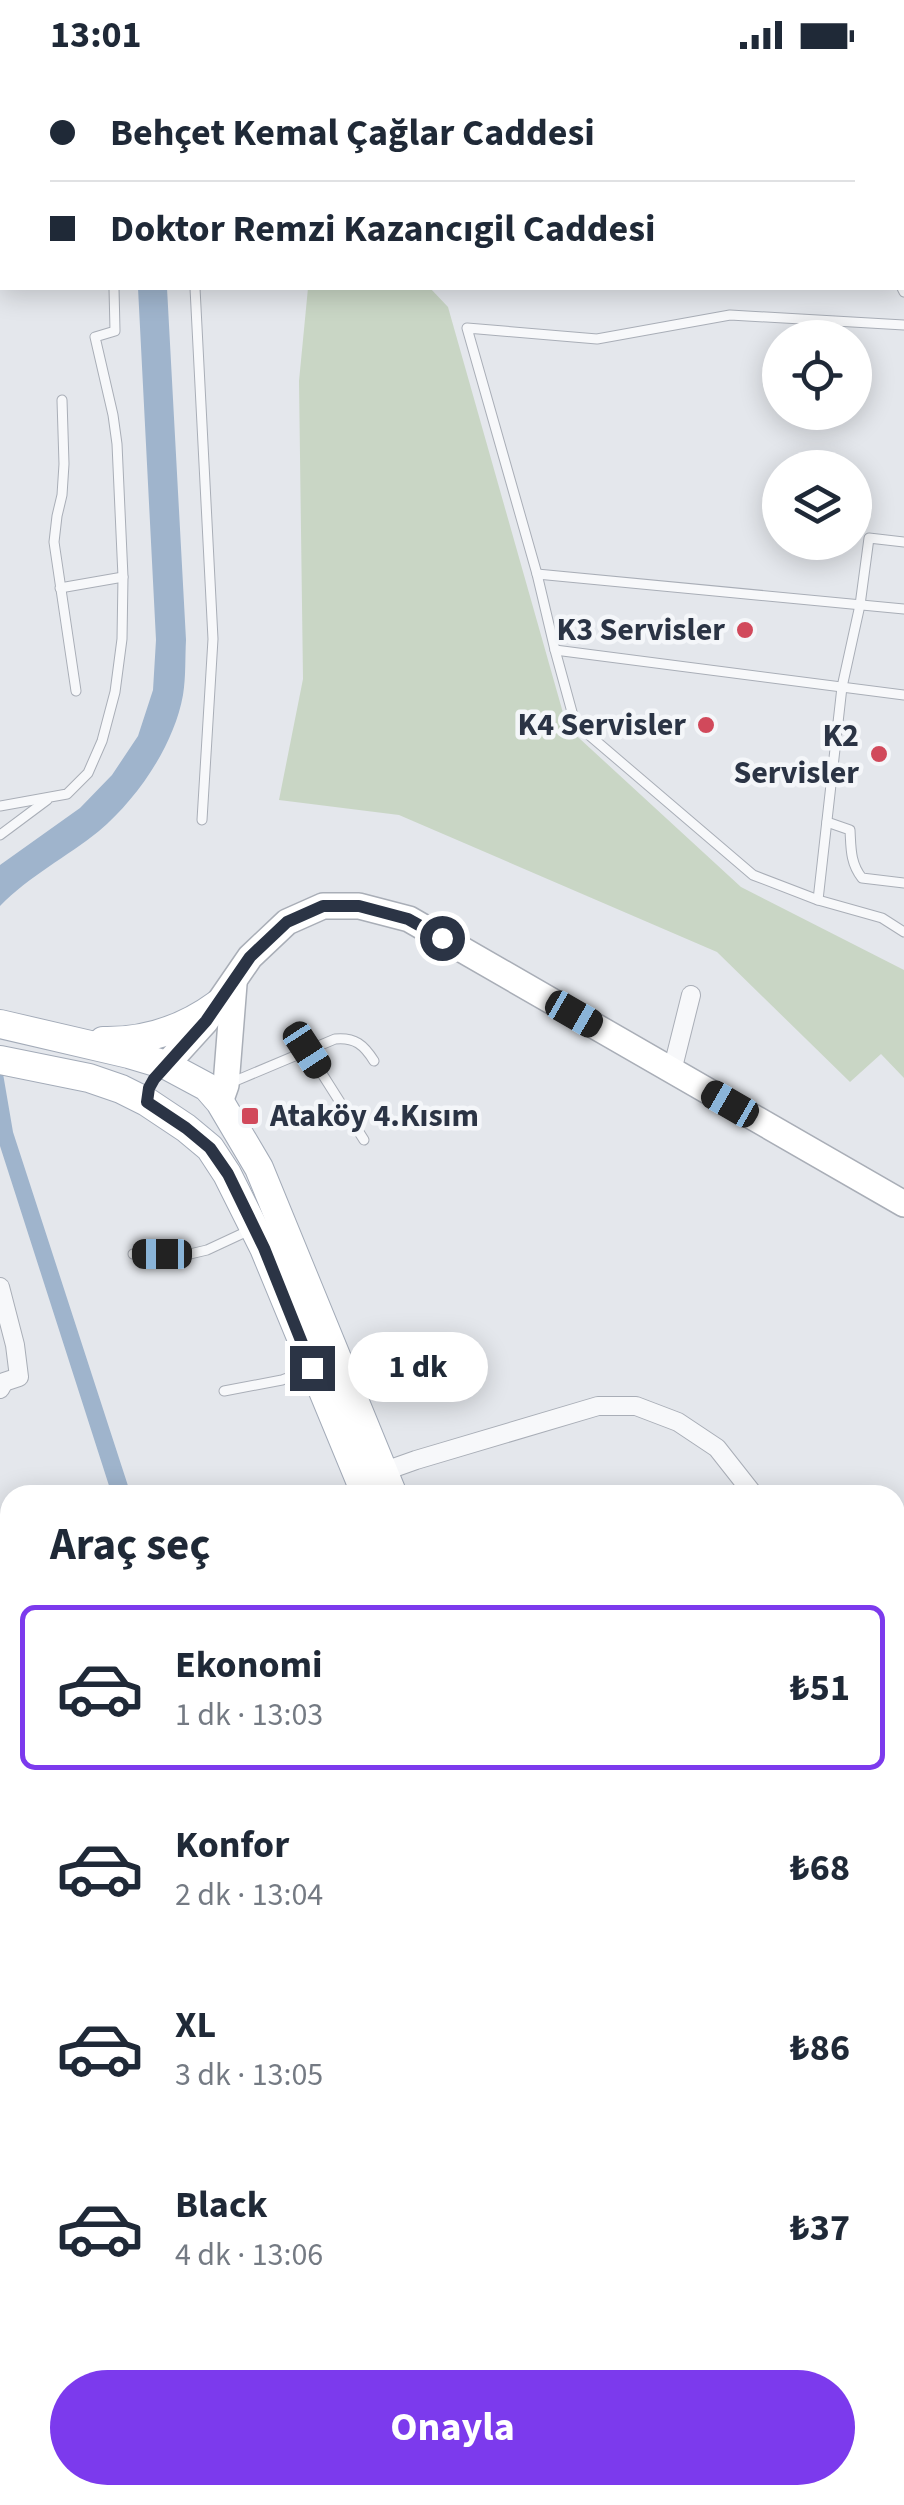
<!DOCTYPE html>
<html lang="tr">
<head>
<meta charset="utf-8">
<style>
	:root { --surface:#fff; --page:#f2f2f3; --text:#1f2937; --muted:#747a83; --line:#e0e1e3; --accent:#7c3aed }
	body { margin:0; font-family:"Source Sans 3",sans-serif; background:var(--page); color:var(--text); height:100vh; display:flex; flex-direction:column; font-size:38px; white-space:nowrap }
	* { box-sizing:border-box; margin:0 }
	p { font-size:32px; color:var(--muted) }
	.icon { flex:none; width:55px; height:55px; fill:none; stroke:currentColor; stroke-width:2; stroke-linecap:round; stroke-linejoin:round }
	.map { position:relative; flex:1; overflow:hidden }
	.panel { position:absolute; left:0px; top:1415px; width:905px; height:1020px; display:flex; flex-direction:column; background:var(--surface); border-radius:30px 30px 0 0; box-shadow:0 5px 25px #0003 }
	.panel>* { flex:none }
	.hud { position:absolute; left:0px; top:0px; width:905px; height:220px; box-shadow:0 5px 25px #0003; display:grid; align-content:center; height:220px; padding:0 50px; background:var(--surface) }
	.controls { position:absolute; left:762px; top:250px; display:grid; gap:20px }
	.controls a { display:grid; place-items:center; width:110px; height:110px; border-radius:50%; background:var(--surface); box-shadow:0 5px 25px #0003; font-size:50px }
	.end { position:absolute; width:45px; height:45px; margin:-22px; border:12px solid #2b3445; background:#fff; box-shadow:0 0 0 5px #fff }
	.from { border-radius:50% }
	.bubble { position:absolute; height:70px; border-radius:35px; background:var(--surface); box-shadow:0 5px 25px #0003; font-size:32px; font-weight:700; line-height:70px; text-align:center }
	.car { position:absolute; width:30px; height:60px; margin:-30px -15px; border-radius:12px; box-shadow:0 0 8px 2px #0007; background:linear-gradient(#222 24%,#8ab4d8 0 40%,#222 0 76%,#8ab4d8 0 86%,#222 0) }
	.hud b { display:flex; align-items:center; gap:35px; height:95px; font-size:38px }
	.hud b+b { border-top:2px solid var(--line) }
	.hud i { width:25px; height:25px; background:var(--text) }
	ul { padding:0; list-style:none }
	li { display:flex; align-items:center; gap:30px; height:165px; margin:0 20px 15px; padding:0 30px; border:5px solid transparent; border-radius:15px }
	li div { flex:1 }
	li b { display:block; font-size:38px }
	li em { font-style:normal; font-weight:700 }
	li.active { border-color:var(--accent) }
	li>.icon { width:90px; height:90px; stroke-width:1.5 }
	h2 { padding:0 50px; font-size:45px; line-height:120px }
	.button { display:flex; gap:20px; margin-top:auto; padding:20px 50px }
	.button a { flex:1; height:115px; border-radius:60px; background:var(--accent); color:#fff; font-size:40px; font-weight:700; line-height:115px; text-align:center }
	.status { display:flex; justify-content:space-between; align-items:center; height:70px; padding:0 50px; background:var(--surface); direction:ltr }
	.status svg { height:28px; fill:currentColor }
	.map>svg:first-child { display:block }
</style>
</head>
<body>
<div class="status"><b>13:01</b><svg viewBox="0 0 49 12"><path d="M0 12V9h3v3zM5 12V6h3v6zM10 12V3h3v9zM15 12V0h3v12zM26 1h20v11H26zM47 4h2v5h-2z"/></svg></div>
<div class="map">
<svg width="904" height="2435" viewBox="0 0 904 2435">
	<rect width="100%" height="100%" fill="#e4e7ec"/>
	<path fill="#c9d6c5" d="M 308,218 L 430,218 L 448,237 L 567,657 L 741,817 L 904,900 L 904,1008 L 881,984 L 850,1012 L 717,882 L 399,745 L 279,730 L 303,609 L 299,311 Z"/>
	<g fill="#9fb4cc">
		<path d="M 138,218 L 167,218 L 186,570 C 185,588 186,607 183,625 C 174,675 138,728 99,761 C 67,787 29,806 0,836 L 0,795 L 80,738 L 112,705 L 138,666 L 153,620 L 156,570 Z"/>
		<path d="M 0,986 L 13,1062 L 131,1425 L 112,1425 L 0,1076 Z"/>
	</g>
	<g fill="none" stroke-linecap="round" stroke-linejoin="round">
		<defs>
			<g id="lane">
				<path d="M 56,0 L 57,2"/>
				<path d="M 147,0 L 148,2"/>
				<path d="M 606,0 L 606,2"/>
				<path d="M 195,218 L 213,569 L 202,750"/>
				<path d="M 902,218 L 904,222"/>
				<path d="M 904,255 L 730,245 L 597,269 L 467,258 L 537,504 L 555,580 L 575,653 L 753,805 L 818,830 L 882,848 L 904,862"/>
				<path d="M 62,330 L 64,394 L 62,425 L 57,446 L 54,472 L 76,621"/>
				<path d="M 537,504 L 904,539"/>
				<path d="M 60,518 L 123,507"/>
				<path d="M 555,580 L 904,625"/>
				<path d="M 0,736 L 67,724 L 88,703 L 102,671 L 115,622 L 122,569 L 123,507 L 117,374 L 113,345 L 95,267 L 115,261 L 114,218"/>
				<path d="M 827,752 L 850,760 C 851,777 850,793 862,808 L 904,813"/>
				<path d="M 0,765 L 47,730"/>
				<path d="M 818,830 L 842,617 L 860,535 L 869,468 L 904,472"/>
				<path d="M 307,980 L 364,1070"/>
				<path d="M 228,1014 L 335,969 C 355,967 364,975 374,991"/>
				<path d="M 133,1184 L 190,1184 L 207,1180 L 250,1160"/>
				<path d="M 224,1321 L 282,1310 L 309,1300"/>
			</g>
			<g id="street">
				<path d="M 672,1001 L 691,925"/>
				<path d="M 0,1217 L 15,1275 L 19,1307 L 4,1312 L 0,1319"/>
				<path d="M 385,1401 L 416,1390 L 598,1336 L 636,1336 L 678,1352 L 717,1378 L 754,1425"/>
				<path d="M 895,1501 L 904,1507"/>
				<path d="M 0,1557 L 10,1539"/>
				<path d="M 895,1608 L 904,1622"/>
				<path d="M 0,1630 L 10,1636"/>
				<path d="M 0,1966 L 10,1966"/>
				<path d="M 895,2098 L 904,2091"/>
				<path d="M 0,2278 L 10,2289"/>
				<path d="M 130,2425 L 139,2435"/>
				<path d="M 854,2435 L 858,2425"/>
			</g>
			<g id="secondary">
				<path d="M 166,995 L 206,951 L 250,887 L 287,852 L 323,836 L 359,836 L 409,849 L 904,1134"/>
				<path d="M 220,1032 L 226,1015 L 234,914"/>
			</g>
			<g id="primary">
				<path d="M 0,954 L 129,984 L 166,995 L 207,1017 L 220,1032 L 259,1098 L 393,1425"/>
				<path d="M 103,971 C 147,972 184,959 218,934"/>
				<path d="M 0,990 L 89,1008 L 121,1019 L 147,1032 L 186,1058 L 210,1078 L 227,1104 L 264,1178 L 366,1425"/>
				<path d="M 895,2333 L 904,2339"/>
				<path d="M 895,2413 L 904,2420"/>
			</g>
		</defs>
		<use href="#lane" stroke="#a9aeb7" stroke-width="11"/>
		<use href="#street" stroke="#a9aeb7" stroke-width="20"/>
		<use href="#secondary" stroke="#a9aeb7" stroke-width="28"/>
		<use href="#primary" stroke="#a3abb8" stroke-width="30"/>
		<use href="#lane" stroke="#f7f8fa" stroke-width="9"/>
		<use href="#street" stroke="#f7f8fa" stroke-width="18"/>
		<use href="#secondary" stroke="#fff" stroke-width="25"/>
		<use href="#primary" stroke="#fff" stroke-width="28"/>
	</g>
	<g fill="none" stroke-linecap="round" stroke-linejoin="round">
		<path stroke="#2b3445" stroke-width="12" d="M 312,1298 L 264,1178 L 228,1104 L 210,1078 L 186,1058 L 147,1032 L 149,1018 L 154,1009 L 206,951 L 250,887 L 287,852 L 323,836 L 359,836 L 408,849 L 442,868"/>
	</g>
	<g fill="#d1495b" stroke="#f4f6f9" stroke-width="4">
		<circle cx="745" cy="560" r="10"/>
		<circle cx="706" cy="655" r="10"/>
		<circle cx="879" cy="684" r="10"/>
		<rect x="240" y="1036" width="20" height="20" rx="5"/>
	</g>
	<g text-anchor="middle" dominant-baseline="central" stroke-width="9" stroke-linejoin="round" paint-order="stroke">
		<g font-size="32" font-weight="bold" fill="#2b3445" stroke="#f4f6f9" text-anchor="end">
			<text x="725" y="560">K3 Servisler</text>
			<text x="686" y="655">K4 Servisler</text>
			<text x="859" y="666">K2<tspan x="859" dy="37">Servisler</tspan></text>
			<text x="270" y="1046" text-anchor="start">Ataköy 4.Kısım</text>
		</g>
	</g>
</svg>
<div class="controls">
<a><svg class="icon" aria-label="locate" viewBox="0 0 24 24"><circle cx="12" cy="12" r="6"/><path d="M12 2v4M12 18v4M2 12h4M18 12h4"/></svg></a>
<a><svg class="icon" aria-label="layers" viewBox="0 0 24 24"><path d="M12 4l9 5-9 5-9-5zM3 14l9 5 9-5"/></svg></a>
</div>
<i class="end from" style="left:442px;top:868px"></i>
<i class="end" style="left:312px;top:1298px"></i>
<div class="bubble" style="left:348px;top:1262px;width:140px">1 dk</div>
<i class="car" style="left:574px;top:944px;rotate:120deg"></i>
<i class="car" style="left:307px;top:980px;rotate:147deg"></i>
<i class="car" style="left:730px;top:1034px;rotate:300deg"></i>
<i class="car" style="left:162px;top:1184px;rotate:270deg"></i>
<div class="hud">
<b><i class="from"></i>Behçet Kemal Çağlar Caddesi</b>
<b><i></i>Doktor Remzi Kazancıgil Caddesi</b>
</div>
<section class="panel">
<h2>Araç seç</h2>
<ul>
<li class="active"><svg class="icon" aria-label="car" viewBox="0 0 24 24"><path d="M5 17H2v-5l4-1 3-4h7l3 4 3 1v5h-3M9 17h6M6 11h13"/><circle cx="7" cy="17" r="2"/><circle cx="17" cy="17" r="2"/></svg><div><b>Ekonomi</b><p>1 dk · 13:03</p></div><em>₺51</em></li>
<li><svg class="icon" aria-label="car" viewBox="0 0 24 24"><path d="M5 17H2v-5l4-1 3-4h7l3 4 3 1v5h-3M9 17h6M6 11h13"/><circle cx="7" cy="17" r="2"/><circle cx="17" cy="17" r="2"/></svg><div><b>Konfor</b><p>2 dk · 13:04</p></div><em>₺68</em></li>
<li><svg class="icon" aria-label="car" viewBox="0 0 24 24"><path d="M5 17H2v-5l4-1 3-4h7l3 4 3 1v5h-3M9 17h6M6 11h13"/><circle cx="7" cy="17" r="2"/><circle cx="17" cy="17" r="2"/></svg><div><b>XL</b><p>3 dk · 13:05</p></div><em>₺86</em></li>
<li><svg class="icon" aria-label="car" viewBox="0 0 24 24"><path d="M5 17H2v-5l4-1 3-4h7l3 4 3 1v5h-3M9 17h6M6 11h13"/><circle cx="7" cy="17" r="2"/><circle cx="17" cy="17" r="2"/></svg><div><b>Black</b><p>4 dk · 13:06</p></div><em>₺37</em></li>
</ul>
<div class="button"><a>Onayla</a></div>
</section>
</div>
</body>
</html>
